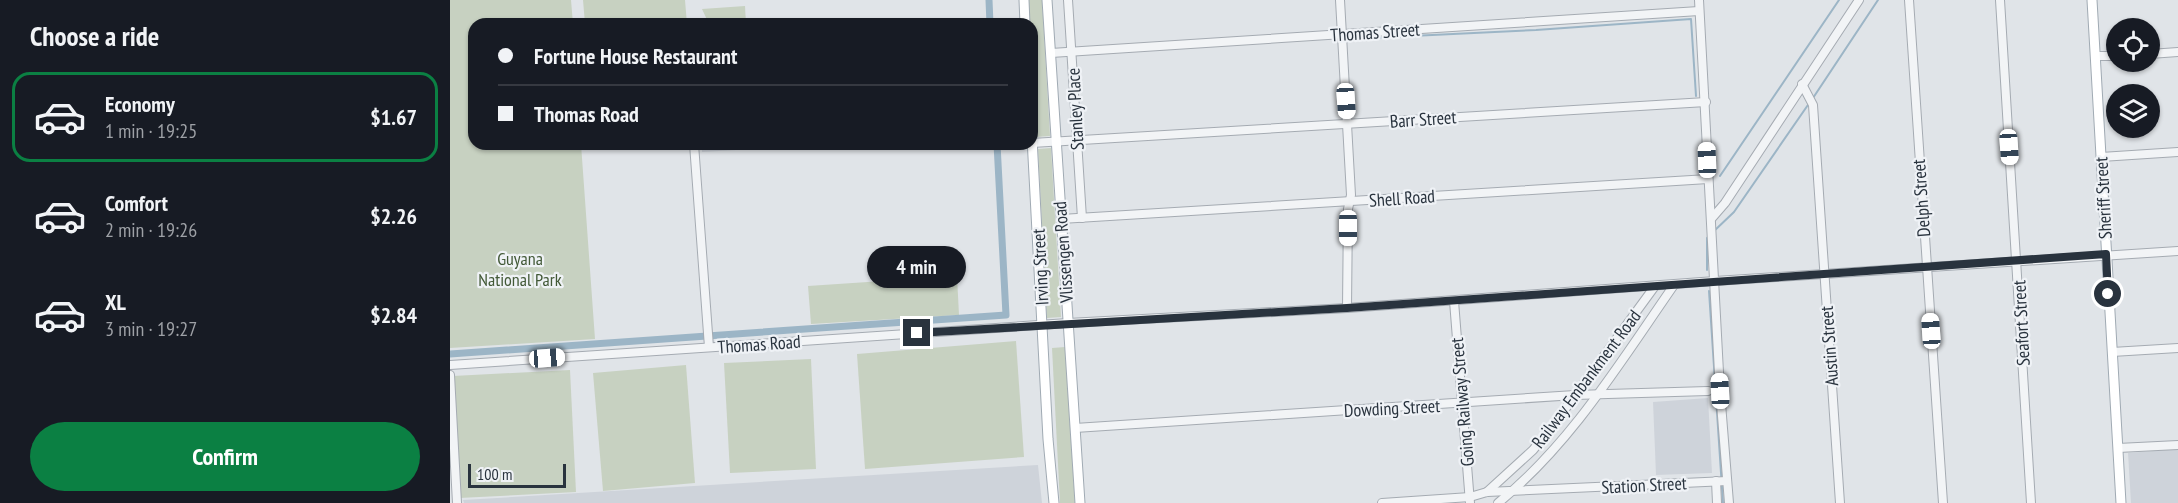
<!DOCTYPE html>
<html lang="en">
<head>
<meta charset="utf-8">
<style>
	:root { --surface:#171b24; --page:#20242c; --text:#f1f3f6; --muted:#9ea1a6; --line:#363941; --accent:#0b8043 }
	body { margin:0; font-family:"PT Sans Narrow",sans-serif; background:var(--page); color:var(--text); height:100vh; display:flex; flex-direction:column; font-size:22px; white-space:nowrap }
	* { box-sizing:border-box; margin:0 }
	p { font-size:20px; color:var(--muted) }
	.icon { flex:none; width:33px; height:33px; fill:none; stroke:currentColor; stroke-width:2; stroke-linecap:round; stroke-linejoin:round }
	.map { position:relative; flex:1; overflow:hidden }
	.details { display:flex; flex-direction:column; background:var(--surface); width:450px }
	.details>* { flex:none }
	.guide { position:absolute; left:18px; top:18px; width:570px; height:132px; border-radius:18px; box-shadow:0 2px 4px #0004; display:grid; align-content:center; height:132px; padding:0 30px; background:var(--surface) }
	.fabs { position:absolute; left:1656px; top:18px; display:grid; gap:12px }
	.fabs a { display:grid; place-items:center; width:54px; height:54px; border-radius:50%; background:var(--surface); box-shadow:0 2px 4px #0004; font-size:30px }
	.scale { position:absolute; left:18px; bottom:15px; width:98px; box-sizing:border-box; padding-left:6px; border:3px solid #29333e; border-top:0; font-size:16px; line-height:21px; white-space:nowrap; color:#29333e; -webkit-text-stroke:4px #eff2f6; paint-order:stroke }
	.end { position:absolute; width:27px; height:27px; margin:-14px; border:8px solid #29333e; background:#fff; box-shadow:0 0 0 3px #fff }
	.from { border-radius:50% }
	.bubble { position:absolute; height:42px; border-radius:21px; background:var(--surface); box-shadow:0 2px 4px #0004; font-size:20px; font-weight:700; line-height:42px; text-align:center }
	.car { position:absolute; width:18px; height:36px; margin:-18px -9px; border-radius:8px; box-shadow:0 0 4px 2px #0007; background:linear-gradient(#fff 24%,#345 0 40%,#fff 0 76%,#345 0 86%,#fff 0) }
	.guide b { display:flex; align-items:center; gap:21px; height:57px; font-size:22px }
	.guide b+b { border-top:2px solid var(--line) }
	.guide i { width:15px; height:15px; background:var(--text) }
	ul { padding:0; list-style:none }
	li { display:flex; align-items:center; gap:18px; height:90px; margin:0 12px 9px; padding:0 18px; border:3px solid transparent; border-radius:18px }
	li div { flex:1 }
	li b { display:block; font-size:22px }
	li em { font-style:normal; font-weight:700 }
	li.active { border-color:var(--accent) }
	li>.icon { width:54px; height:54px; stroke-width:1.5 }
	h2 { padding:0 30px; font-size:27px; line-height:72px }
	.cta { display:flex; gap:12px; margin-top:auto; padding:12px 30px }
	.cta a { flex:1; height:69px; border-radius:36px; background:var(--accent); color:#fff; font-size:24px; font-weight:700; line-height:69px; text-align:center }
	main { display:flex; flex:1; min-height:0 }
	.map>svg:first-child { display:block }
</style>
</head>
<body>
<main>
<section class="details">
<h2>Choose a ride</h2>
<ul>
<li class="active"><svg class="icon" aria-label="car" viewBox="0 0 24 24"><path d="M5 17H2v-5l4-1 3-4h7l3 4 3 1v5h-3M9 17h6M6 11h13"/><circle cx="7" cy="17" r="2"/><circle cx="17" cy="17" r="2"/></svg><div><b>Economy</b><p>1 min · 19:25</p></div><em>$1.67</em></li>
<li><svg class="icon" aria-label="car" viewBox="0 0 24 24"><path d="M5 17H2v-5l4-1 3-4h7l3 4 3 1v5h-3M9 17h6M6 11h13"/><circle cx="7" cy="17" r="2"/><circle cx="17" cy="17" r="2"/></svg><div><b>Comfort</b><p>2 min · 19:26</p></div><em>$2.26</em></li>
<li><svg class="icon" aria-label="car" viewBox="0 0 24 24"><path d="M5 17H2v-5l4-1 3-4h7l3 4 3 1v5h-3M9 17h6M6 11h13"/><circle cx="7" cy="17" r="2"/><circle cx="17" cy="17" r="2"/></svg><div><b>XL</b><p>3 min · 19:27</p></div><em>$2.84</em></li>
</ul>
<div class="cta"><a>Confirm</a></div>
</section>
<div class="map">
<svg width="1728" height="503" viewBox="0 0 1728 503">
	<rect width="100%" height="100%" fill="#e0e4e8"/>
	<g fill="#ced3da">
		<path d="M 252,144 L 303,144 L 303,149 L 252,152 Z"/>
		<path d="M 1258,398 L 1262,473 L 1206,475 L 1203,402 Z"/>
		<path d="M 1728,449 L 1728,503 L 1681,503 L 1678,453 Z"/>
		<path d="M 588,465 L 592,503 L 14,503 L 13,500 Z"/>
	</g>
	<g fill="#c7d1c1">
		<path d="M 0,0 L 121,0 L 123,24 L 24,24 L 24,144 L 131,144 L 145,339 L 0,348 Z"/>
		<path d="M 133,0 L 235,0 L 237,24 L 135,24 Z"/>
		<path d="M 578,0 L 592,0 L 600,136 L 586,137 L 582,65 L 582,24 L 580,24 Z"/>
		<path d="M 295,6 L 296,24 L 259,24 L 252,9 Z"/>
		<path d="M 601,148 L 611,317 L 597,318 L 588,149 Z"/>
		<path d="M 507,276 L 509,315 L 361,324 L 358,286 Z"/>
		<path d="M 566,341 L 574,457 L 415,469 L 407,354 Z"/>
		<path d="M 615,347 L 625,503 L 610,503 L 602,348 Z"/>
		<path d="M 361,359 L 366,469 L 280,473 L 274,363 Z"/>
		<path d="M 236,365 L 245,483 L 153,491 L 143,373 Z"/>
		<path d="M 120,370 L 126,492 L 9,498 L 3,376 Z"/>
	</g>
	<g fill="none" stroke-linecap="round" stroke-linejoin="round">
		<g stroke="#9cb5c6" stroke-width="2">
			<path d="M 899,39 L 1086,30 L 1241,19 L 1246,96"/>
			<path d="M 1363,98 L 1428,0"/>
			<path d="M 1270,176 L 1389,0"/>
			<path d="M 1263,232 L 1284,212 L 1360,102"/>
			<path d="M 1257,270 L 1257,238 L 1259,236"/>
			<path d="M 1259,291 L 1273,503"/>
		</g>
		<g stroke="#9cb5c6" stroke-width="7">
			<path d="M 539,0 L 540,24"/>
			<path d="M 0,354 L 556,315 L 547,144"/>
		</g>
		<defs>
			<g id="minor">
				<path d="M 618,0 L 632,218"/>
				<path d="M 890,0 L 901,195 L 898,209 L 897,308"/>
				<path d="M 1249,0 L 1270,391 L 1279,503"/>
				<path d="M 1459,0 L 1493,503"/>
				<path d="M 1550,0 L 1581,503"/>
				<path d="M 601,53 L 1249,11"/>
				<path d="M 1700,54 L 1728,52"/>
				<path d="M 1645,56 L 1666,56"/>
				<path d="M 1352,84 L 1363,105 L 1390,503"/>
				<path d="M 582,143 L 1256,102"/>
				<path d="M 244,144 L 259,347"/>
				<path d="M 1651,157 L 1728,152"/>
				<path d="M 1262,218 L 1275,203 L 1409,0"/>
				<path d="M 611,219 L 1258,179"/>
				<path d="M 1004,301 L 1020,503"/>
				<path d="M 1662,352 L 1728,348"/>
				<path d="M 0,365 L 618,323 L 897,308 L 1265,281 L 1728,251"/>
				<path d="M 0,375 L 7,503"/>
				<path d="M 625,428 L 1125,395 L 1258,391"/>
				<path d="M 1668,448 L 1728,445"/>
				<path d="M 1266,481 L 1267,503"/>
				<path d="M 1037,492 L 1083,450 L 1105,423 L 1205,286"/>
				<path d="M 932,503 L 1020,497 L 1037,492 L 1277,481"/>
				<path d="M 1048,503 C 1121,444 1171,361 1224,285"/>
			</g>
			<g id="major">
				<path d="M 574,0 L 575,24"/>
				<path d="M 597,0 L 630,503"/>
				<path d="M 1642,0 L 1671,503"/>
				<path d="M 582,138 L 598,439 L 604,503"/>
			</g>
		</defs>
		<use href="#minor" stroke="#a5abb2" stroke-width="10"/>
		<use href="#major" stroke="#a0aab3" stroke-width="11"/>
		<use href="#minor" stroke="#f2f4f6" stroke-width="8"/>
		<use href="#major" stroke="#fff" stroke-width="9"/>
	</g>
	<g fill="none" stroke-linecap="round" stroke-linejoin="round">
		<path stroke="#29333e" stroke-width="8" d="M 467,333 L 897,308 L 1656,254 L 1658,294"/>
	</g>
	<g text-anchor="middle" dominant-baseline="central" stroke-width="4.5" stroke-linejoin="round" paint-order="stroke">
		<g font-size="18" fill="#29333e" stroke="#eff2f6">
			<text transform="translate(925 32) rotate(-4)">Thomas Street</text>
			<text transform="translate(625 109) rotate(-93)">Stanley Place</text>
			<text transform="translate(973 119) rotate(-4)">Barr Street</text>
			<text transform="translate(952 198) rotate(-4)">Shell Road</text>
			<text transform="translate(1471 198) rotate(-94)">Delph Street</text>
			<text transform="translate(1653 198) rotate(-93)">Sheriff Street</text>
			<text transform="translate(613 252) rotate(-94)">Vlissengen Road</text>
			<text transform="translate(590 267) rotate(-93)">Irving Street</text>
			<text transform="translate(1571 323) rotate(-93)">Seafort Street</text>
			<text transform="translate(309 344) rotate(-4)">Thomas Road</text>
			<text transform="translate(1379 346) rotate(-94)">Austin Street</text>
			<text transform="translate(1136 379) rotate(-53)">Railway Embankment Road</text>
			<text transform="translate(1012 402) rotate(-95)">Going Railway Street</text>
			<text transform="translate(942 408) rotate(-3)">Dowding Street</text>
			<text transform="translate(1194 485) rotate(-3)">Station Street</text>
		</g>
		<g font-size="18" fill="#425937" stroke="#eff2f6">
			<text x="70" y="258">Guyana<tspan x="70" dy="21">National Park</tspan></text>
		</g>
	</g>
</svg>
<div class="fabs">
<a><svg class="icon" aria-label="locate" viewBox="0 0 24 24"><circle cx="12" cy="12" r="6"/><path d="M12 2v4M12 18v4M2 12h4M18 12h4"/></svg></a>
<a><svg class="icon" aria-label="layers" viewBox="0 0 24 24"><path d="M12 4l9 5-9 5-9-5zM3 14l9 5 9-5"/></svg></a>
</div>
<div class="scale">100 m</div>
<i class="end from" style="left:1658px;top:294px"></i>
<i class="end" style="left:467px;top:333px"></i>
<div class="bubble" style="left:417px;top:246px;width:99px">4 min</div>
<i class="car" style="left:896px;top:101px;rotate:176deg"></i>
<i class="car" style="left:1559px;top:147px;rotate:176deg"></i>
<i class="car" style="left:1257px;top:160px;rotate:358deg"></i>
<i class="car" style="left:898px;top:228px;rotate:180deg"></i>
<i class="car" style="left:1481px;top:331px;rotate:356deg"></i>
<i class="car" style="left:97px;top:358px;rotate:86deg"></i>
<i class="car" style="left:1270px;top:391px;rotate:357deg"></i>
<div class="guide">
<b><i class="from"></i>Fortune House Restaurant</b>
<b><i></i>Thomas Road</b>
</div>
</div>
</main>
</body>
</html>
